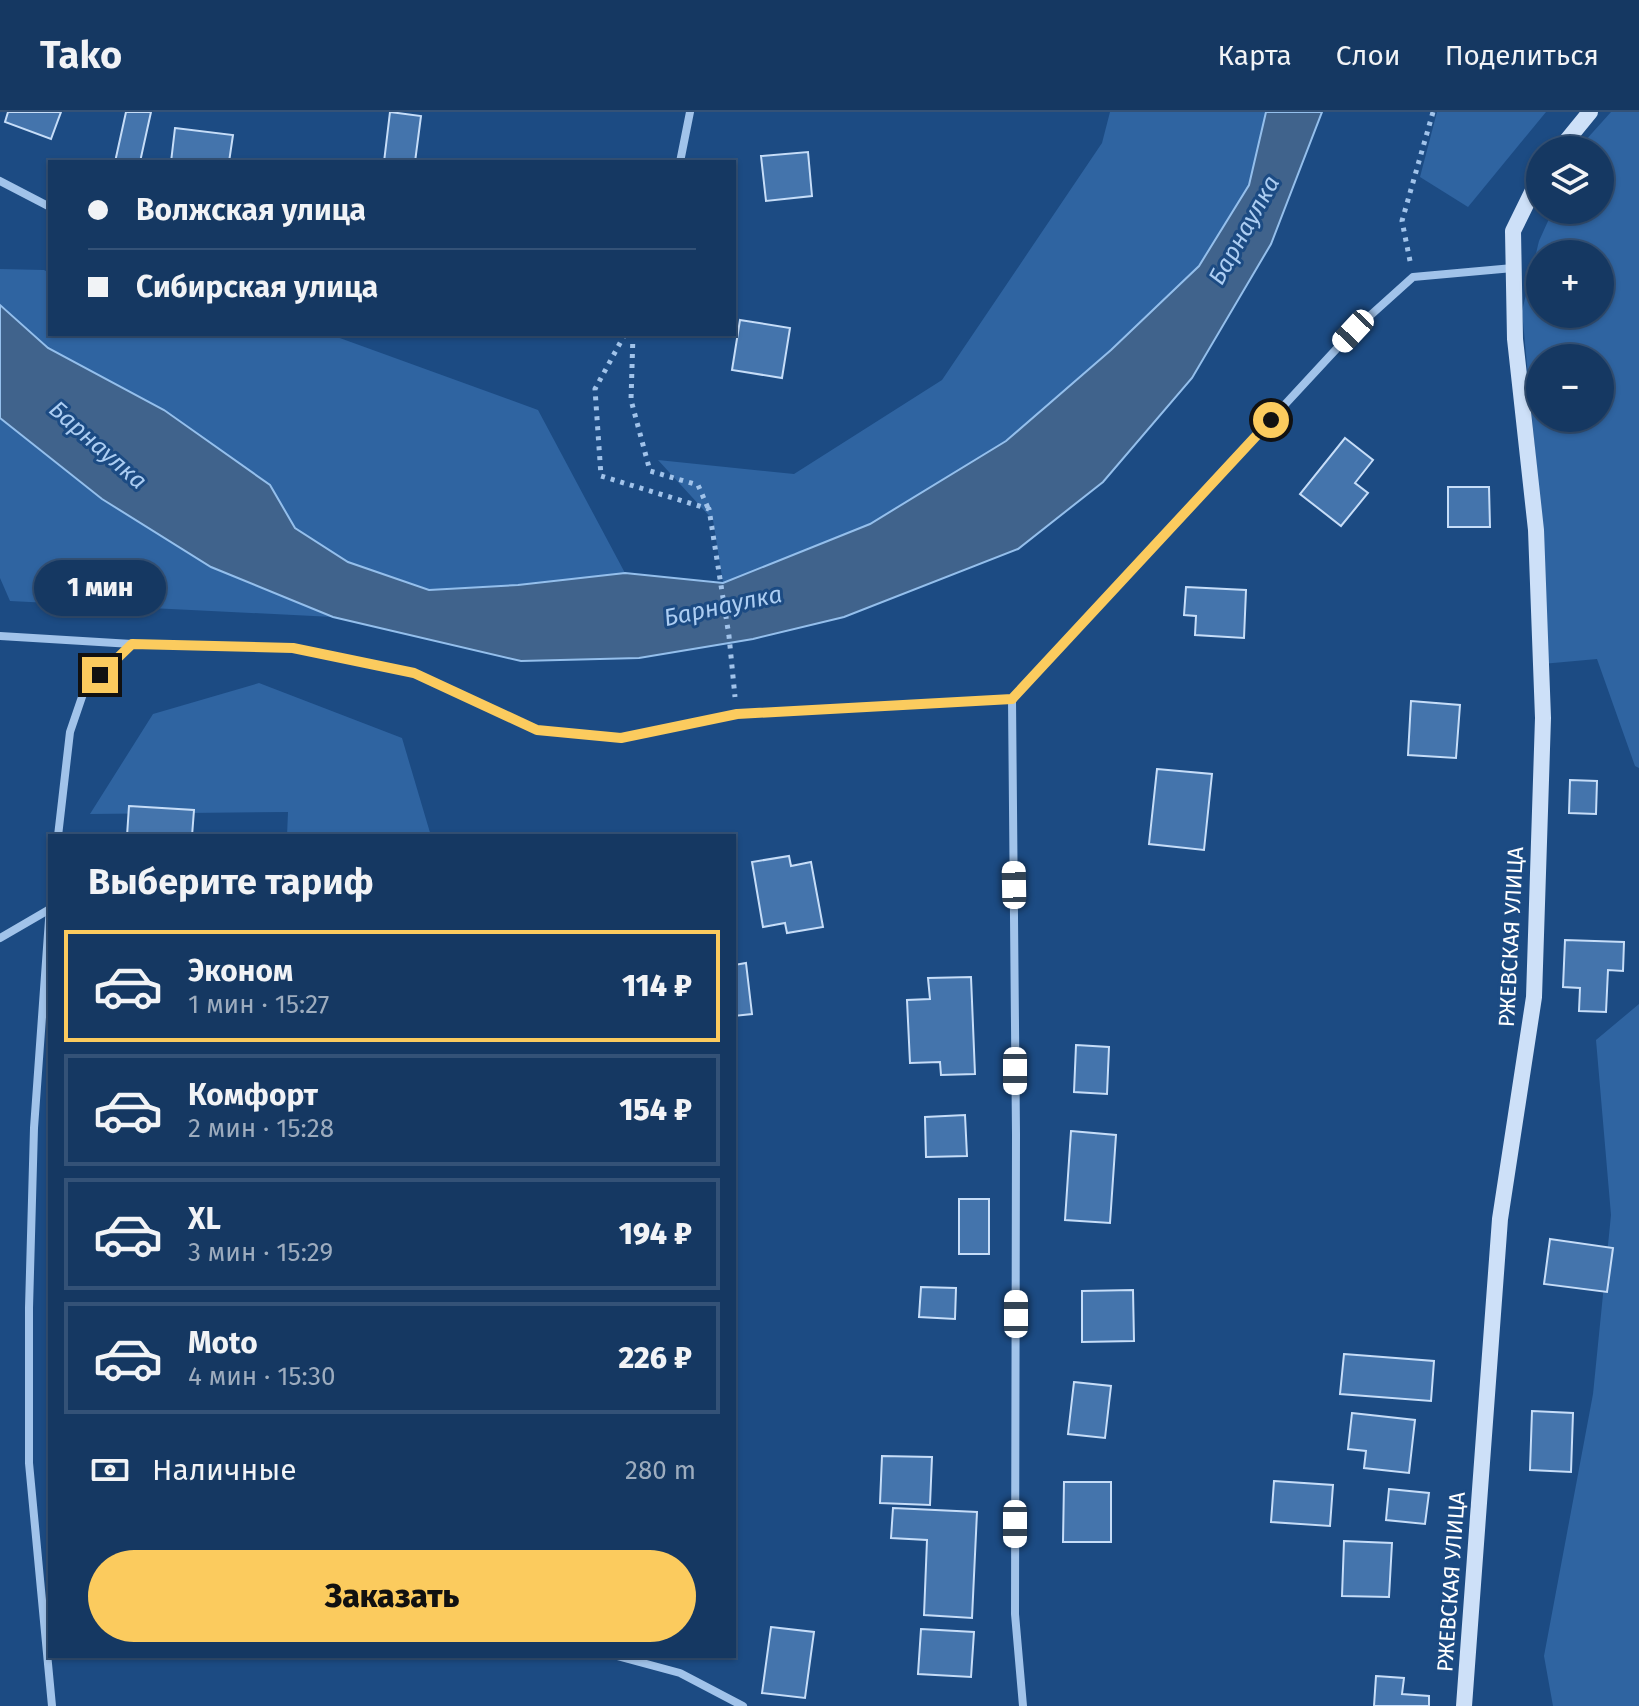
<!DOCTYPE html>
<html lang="ru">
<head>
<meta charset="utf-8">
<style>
	:root { --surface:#153862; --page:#1e3f68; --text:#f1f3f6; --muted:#9dacbe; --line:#345277; --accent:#fbcb5e }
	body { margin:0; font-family:"Fira Sans",sans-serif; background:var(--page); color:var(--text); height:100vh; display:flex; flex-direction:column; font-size:30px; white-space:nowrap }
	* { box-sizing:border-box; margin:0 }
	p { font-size:26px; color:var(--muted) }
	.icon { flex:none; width:44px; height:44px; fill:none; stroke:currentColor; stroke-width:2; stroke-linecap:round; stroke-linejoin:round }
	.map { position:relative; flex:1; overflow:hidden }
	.side { position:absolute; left:48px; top:722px; width:688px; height:824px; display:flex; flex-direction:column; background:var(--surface); border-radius:0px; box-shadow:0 2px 6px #0004,0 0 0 2px var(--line) }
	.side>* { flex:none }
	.top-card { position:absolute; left:48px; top:48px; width:688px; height:176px; border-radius:0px; box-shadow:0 2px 6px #0004,0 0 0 2px var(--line); display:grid; align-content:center; height:176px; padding:0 40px; background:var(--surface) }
	.buttons { position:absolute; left:1526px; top:24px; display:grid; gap:16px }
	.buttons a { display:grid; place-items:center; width:88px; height:88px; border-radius:50%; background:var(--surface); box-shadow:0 2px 6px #0004,0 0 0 2px var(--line); font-size:40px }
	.end { position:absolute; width:36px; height:36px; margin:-18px; border:10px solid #fbcb5e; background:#111; box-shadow:0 0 0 4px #111 }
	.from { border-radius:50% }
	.bubble { position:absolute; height:56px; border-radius:28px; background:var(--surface); box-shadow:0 2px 6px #0004,0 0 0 2px var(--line); font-size:26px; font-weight:800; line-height:56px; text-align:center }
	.car { position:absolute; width:24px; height:48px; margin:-24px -12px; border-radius:10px; box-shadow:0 0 6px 2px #0007; background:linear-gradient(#fff 24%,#345 0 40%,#fff 0 76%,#345 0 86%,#fff 0) }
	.top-card b { display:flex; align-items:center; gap:28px; height:76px; font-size:30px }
	.top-card b+b { border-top:2px solid var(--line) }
	.top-card i { width:20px; height:20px; background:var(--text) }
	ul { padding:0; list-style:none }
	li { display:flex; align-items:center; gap:24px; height:112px; margin:0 16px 12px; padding:0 24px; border:4px solid var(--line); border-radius:0px }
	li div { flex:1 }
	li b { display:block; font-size:30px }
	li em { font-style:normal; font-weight:800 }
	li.selected { border-color:var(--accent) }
	li>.icon { width:72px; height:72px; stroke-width:1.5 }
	h2 { padding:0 40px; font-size:36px; line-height:96px }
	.pay { display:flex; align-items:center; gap:20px; height:88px; padding:0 40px; font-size:30px }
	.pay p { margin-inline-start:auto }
	.action { display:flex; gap:16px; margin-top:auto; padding:16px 40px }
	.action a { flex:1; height:92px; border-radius:48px; background:var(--accent); color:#111; font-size:32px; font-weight:800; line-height:92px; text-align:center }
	header { display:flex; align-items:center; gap:48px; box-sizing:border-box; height:112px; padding:0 40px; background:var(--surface); border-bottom:2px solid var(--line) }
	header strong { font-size:38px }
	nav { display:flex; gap:44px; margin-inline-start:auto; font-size:28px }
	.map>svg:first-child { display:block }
</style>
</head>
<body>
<header>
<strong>Tako</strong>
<nav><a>Карта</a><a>Слои</a><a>Поделиться</a></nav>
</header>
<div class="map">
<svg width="1639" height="1594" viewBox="0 0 1639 1594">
	<rect width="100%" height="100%" fill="#1c4b83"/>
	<g fill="#2f64a1" fill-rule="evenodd">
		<path d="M 1110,0 L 1266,0 L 1249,73 L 1199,154 L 1111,238 L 1006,329 L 870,412 L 723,471 L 713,408 L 658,348 L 794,362 L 942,268 L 1102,31 Z"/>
		<path d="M 1437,0 L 1546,0 L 1468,95 L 1420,65 Z"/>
		<path d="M 1611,0 L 1639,0 L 1639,656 L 1635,654 L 1597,547 L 1542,552 L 1543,424 L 1522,199 L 1539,129 L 1553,98 L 1600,98 L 1600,38 L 1580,38 L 1584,30 ZM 1540,142 L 1600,142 L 1600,202 L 1540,202 ZM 1540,246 L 1600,246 L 1600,306 L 1540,306 Z"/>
		<path d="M 0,157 L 44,158 L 50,161 L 50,222 L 238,222 L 337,225 L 538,298 L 625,461 L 518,473 L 429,478 L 348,450 L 295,416 L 270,373 L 164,298 L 48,236 L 0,193 Z"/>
		<path d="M 0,306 L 102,387 L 211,455 L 333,505 L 10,489 L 0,466 Z"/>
		<path d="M 259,571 L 402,626 L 431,724 L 287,724 L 288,700 L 90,702 L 153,602 Z"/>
		<path d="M 1639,892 L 1639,1594 L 1553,1594 L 1544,1544 L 1593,1282 L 1611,1103 L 1596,928 Z"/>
	</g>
	<path fill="#40638c" stroke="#94bfec" stroke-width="2" d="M 1266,0 L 1322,0 L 1271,132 L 1192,266 L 1103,370 L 1018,437 L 844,505 L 753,527 L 639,546 L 521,549 L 333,505 L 211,455 L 102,387 L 0,306 L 0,193 L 48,236 L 164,298 L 270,373 L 295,416 L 348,450 L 429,478 L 518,473 L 625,461 L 723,471 L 870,412 L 1006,329 L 1111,238 L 1199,154 L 1249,73 Z"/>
	<g fill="#4474ac" stroke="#c6ddf8" stroke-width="2">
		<path d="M 8,0 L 61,0 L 51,27 L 5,10 Z"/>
		<path d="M 126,0 L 151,0 L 140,50 L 115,50 Z"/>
		<path d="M 390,0 L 421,4 L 415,50 L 384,50 Z"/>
		<path d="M 175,16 L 233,23 L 229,50 L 171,50 Z"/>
		<path d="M 808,40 L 812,84 L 766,89 L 761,44 Z"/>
		<path d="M 740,208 L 790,216 L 782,266 L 732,258 Z"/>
		<path d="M 1345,326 L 1373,348 L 1355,371 L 1368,381 L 1341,414 L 1300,382 Z"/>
		<path d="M 1448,375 L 1489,375 L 1490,415 L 1448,415 Z"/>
		<path d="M 1186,475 L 1246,478 L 1244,526 L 1195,523 L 1196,504 L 1184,503 Z"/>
		<path d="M 1411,589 L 1460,593 L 1456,646 L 1408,643 Z"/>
		<path d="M 1157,657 L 1212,662 L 1204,738 L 1149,732 Z"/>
		<path d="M 1570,668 L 1597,669 L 1596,702 L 1569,701 Z"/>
		<path d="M 129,694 L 194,698 L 192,724 L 127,724 Z"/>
		<path d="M 789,744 L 791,754 L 811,750 L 823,815 L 787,821 L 785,811 L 763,815 L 752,750 Z"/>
		<path d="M 1565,828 L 1624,830 L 1623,859 L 1608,858 L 1606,900 L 1579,899 L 1580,876 L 1563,875 Z"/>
		<path d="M 746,851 L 752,902 L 734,904 L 734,853 Z"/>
		<path d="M 971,865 L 975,962 L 941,963 L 940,950 L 910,951 L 907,888 L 930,887 L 928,866 Z"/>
		<path d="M 1076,933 L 1109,935 L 1107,982 L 1074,980 Z"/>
		<path d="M 965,1003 L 967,1044 L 926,1045 L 925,1005 Z"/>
		<path d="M 1071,1019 L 1116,1023 L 1110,1111 L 1065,1108 Z"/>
		<rect x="959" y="1087" width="30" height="55"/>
		<path d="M 1550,1127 L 1613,1136 L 1607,1180 L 1544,1172 Z"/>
		<path d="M 921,1175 L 956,1176 L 955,1207 L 919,1205 Z"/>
		<path d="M 1133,1178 L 1134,1229 L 1082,1230 L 1082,1179 Z"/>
		<path d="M 1344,1242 L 1434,1249 L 1431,1289 L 1340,1282 Z"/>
		<path d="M 1074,1270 L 1111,1274 L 1105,1326 L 1068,1322 Z"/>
		<path d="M 1532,1299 L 1573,1301 L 1571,1360 L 1530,1358 Z"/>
		<path d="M 1352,1301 L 1415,1308 L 1409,1361 L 1364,1356 L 1366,1339 L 1348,1337 Z"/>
		<path d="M 882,1344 L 932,1345 L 930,1393 L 880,1391 Z"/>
		<path d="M 1274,1369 L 1333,1373 L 1330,1414 L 1271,1410 Z"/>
		<path d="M 1064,1370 L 1111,1370 L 1111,1430 L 1063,1430 Z"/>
		<path d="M 1389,1377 L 1429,1381 L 1425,1412 L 1386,1408 Z"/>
		<path d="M 893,1396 L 977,1400 L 972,1506 L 924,1503 L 927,1428 L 891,1426 Z"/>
		<path d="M 1344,1429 L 1392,1431 L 1389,1485 L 1342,1484 Z"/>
		<path d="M 771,1515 L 814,1520 L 805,1586 L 762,1581 Z"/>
		<path d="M 921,1517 L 974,1520 L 971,1565 L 918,1562 Z"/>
		<path d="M 1376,1564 L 1404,1566 L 1402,1582 L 1429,1584 L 1429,1594 L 1374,1594 Z"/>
	</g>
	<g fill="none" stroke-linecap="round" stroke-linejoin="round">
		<g stroke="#a1c3ea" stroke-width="5" stroke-dasharray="4 6" stroke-linecap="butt">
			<path d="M 1410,149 L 1402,109 L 1433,0"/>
			<path d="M 625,222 L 595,277 L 601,364 L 709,397 L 729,524 L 735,585"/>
			<path d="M 633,222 L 631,288 L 650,359 L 698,373 L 708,396"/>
		</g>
		<g stroke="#a1c3ea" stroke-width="8">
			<path d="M 680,50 L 690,0"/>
			<path d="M 0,69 L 50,95"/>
			<path d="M 0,524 L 132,532 L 293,536 L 414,561 L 537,618 L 621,626 L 737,602 L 1012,587 L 1353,219 L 1413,165 L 1513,156"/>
			<path d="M 1012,587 L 1016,1022 L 1015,1502 L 1023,1594"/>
			<path d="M 58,724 L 70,620 L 84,579 L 132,532"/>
			<path d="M 50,794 L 34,1016 L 29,1196 L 29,1351 L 52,1594"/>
			<path d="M 0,826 L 50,797"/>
			<path d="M 617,1544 L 680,1561 L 743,1594"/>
		</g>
		<g stroke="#cde0f8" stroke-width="16">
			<path d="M 1559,38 L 1590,0"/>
			<path d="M 1464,1594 L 1500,1107 L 1534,885 L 1543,606 L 1536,418 L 1515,227 L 1513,119 L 1540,64"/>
		</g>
	</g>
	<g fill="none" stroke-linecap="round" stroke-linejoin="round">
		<path stroke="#fbcb5e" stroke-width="10" d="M 100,563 L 132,532 L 293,536 L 414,561 L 537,618 L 621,626 L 737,602 L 1012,587 L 1271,308"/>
	</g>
	<g text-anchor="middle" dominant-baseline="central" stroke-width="6" stroke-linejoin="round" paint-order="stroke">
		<g font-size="22" fill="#fff" stroke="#1c4b83">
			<text transform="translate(1511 825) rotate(-87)">РЖЕВСКАЯ УЛИЦА</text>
			<text transform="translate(1451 1470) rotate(-86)">РЖЕВСКАЯ УЛИЦА</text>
		</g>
		<g font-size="24" font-style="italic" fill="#accdf2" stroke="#1c4b83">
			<text transform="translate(1244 118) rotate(-61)">Барнаулка</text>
			<text transform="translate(98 333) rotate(41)">Барнаулка</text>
			<text transform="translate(723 494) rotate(-12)">Барнаулка</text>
		</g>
	</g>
</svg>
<div class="buttons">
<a><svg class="icon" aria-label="layers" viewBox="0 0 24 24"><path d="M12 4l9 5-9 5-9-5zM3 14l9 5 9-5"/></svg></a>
<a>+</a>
<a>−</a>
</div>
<i class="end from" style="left:1271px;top:308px"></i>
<i class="end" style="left:100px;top:563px"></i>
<div class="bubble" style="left:34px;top:448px;width:132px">1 мин</div>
<i class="car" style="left:1353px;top:219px;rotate:223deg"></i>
<i class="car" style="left:1014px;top:773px;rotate:359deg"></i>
<i class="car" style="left:1015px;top:959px;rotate:180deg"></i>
<i class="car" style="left:1016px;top:1202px;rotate:0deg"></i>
<i class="car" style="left:1015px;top:1412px;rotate:180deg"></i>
<div class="top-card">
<b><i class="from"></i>Волжская улица</b>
<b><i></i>Сибирская улица</b>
</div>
<section class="side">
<h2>Выберите тариф</h2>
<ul>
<li class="selected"><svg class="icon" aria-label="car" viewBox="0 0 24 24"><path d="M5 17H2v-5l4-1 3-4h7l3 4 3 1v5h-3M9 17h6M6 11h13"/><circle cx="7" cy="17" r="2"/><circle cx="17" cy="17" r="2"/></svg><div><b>Эконом</b><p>1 мин · 15:27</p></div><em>114 ₽</em></li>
<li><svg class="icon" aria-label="car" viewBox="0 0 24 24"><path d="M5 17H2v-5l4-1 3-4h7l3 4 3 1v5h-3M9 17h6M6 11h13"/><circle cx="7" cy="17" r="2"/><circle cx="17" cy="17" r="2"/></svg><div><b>Комфорт</b><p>2 мин · 15:28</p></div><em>154 ₽</em></li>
<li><svg class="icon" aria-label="car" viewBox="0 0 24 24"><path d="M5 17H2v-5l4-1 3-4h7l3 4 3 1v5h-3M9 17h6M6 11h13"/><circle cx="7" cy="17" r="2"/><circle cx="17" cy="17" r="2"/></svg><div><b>XL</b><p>3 мин · 15:29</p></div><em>194 ₽</em></li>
<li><svg class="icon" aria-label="car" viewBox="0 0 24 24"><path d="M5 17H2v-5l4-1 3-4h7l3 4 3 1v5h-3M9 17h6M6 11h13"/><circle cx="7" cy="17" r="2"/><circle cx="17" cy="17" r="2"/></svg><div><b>Moto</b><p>4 мин · 15:30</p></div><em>226 ₽</em></li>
</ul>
<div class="pay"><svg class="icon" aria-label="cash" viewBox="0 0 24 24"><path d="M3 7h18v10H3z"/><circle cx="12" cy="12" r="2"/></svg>Наличные<p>280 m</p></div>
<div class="action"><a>Заказать</a></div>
</section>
</div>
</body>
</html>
